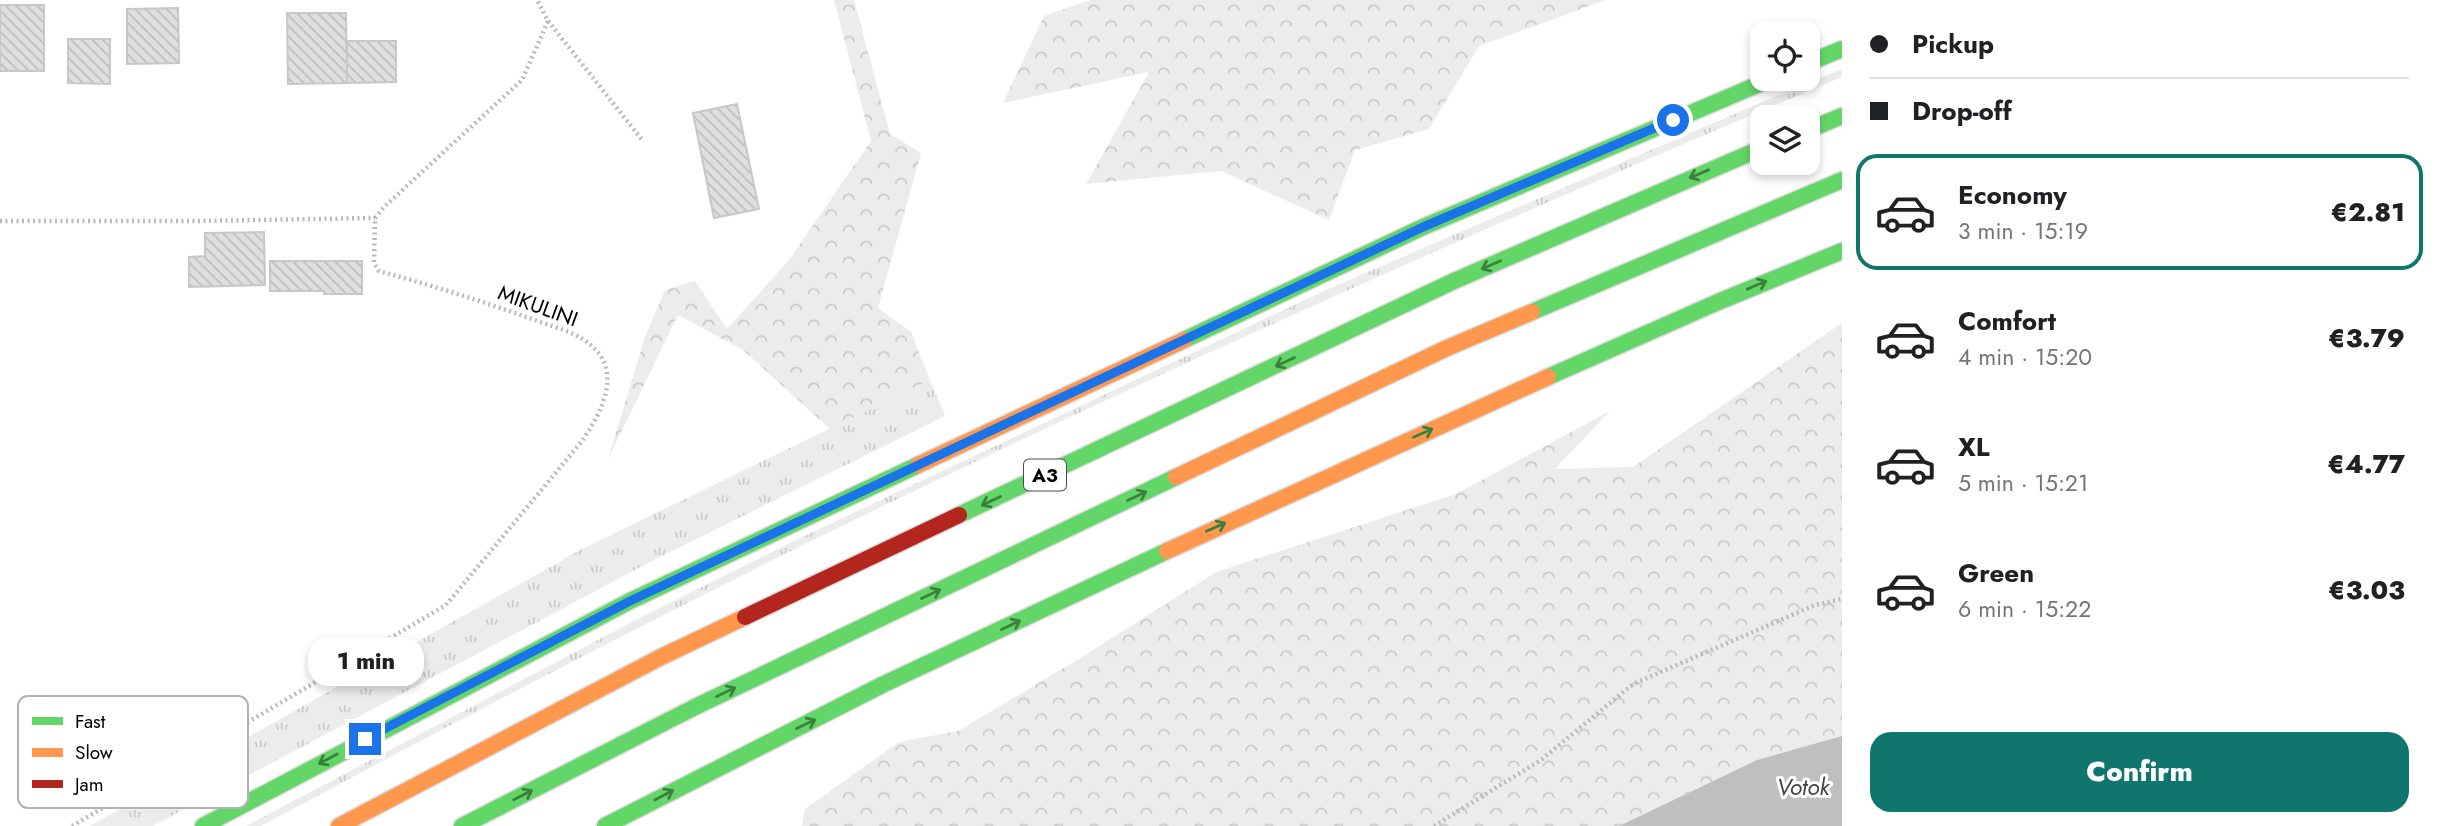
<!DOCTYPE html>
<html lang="en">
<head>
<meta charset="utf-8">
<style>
	:root { --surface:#fff; --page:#f6f6f6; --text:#202124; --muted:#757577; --line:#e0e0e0; --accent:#0f766e }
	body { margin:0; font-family:Jost,sans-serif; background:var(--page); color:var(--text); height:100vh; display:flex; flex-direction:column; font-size:26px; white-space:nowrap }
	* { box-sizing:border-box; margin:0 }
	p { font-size:23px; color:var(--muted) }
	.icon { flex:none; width:38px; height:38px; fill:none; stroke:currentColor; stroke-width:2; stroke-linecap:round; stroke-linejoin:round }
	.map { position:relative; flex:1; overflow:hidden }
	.details { display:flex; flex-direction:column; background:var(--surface); width:595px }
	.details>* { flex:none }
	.banner { display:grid; align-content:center; height:154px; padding:0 28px; background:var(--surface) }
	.fabs { position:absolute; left:1750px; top:21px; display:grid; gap:14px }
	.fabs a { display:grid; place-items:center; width:70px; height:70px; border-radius:14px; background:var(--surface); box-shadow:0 4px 10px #0003; font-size:35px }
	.end { position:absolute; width:32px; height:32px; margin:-16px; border:9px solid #1a73e8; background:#fff; box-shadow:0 0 0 4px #fff }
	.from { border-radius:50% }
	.bubble { position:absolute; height:49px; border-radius:21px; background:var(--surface); box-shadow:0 4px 10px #0003; font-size:23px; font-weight:800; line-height:49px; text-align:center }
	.banner b { display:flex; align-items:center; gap:24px; height:66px; font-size:26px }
	.banner b+b { border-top:2px solid var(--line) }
	.banner i { width:18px; height:18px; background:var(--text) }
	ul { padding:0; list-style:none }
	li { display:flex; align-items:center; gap:21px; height:116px; margin:0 14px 10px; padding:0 14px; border:4px solid transparent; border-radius:21px }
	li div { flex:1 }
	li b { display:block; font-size:26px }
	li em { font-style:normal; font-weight:800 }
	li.active { border-color:var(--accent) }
	li>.icon { width:63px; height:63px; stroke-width:1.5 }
	.action { display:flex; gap:14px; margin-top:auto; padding:14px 28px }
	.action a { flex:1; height:80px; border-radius:21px; background:var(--accent); color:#fff; font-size:28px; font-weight:800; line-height:80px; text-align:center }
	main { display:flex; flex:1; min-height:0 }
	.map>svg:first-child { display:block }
</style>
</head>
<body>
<main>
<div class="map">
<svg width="1842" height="826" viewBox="0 0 1842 826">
	<defs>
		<pattern id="grass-tufts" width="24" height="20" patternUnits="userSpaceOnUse" patternTransform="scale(1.75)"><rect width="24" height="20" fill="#ececec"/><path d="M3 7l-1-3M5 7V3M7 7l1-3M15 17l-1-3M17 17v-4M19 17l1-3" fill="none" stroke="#c9c9c9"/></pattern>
		<pattern id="forest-crowns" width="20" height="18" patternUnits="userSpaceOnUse" patternTransform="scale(1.75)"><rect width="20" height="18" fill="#ececec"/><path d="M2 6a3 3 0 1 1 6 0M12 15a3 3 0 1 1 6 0" fill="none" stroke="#c9c9c9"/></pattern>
		<pattern id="building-back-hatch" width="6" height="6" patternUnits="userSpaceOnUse" patternTransform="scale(1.75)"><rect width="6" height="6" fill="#dfdfdf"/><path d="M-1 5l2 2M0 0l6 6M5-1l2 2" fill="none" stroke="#bebebe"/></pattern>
	</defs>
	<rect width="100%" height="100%" fill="#fff"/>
	<g fill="url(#grass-tufts)">
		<path d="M 1842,69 L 1842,77 C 1520,212 1201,352 887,504 C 676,606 468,715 261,826 L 246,826 L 632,622 L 796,540 L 1326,290 L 1776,96 Z"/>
		<path d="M 930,380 L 945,416 L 650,562 L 153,826 L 90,826 L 582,549 Z"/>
	</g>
	<g fill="url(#forest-crowns)">
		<path d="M 834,0 L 854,0 L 890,134 L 921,153 L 878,308 L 911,332 L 930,380 L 830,429 L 743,350 L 678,315 L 608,459 L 645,337 L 665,290 L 695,281 L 727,329 L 789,260 L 871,141 Z"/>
		<path d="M 1090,0 L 1606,0 L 1479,46 L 1429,129 L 1355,150 L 1329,220 L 1221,171 L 1086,184 L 1149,72 L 1003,103 L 1044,16 Z"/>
		<path d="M 1842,323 L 1842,736 L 1757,760 L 1619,826 L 802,826 L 805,809 L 899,742 L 958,731 L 1082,657 L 1216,572 L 1456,494 L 1610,411 L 1555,469 L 1633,467 Z"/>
	</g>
	<path fill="#bfbfbf" d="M 1842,736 L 1842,826 L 1619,826 L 1757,760 Z"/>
	<g fill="url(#building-back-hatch)" stroke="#c7c7c7" stroke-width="2">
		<rect x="0" y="5" width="44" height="66"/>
		<path d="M 178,8 L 179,63 L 127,64 L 127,9 Z"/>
		<path d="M 287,13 L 346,13 L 347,83 L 288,84 Z"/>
		<path d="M 68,39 L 110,39 L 110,84 L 68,83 Z"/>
		<path d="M 347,41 L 396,41 L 396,82 L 347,83 Z"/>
		<path d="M 737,104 L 759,209 L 714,218 L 693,113 Z"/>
		<path d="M 264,232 L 265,285 L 189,287 L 189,257 L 205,256 L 205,233 Z"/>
		<path d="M 270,261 L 362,261 L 362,294 L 324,294 L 324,291 L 270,291 Z"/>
	</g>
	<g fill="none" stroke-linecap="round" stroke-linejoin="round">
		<defs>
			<g id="fast">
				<path d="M 1808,63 L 1842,49"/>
				<path d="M 1808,130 L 1842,116"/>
				<path d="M 1532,312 L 1842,180"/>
				<path d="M 1184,340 L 1423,227 L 1771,79"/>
				<path d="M 1548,377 L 1718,302 L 1842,251"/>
				<path d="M 959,515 L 1454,281 L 1762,148"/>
				<path d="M 203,826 L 630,601 L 918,465"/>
				<path d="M 462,826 L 695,707 L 1176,477"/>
				<path d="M 605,826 L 882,685 L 1167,551"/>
			</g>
			<g id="slow">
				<path d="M 918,465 L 1184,340"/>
				<path d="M 1176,477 L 1447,348 L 1532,312"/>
				<path d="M 1167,551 L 1548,377"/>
				<path d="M 339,826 L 661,657 L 745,617"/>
			</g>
			<path id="jam" d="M 745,617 L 959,515"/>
		</defs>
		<use href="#fast" stroke="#dbdbdb" stroke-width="19"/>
		<use href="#slow" stroke="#dbdbdb" stroke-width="19"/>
		<use href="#jam" stroke="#dbdbdb" stroke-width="19"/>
		<g stroke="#b9b9b9" stroke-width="4.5" stroke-dasharray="2 3.5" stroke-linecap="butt">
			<path d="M 548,21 L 643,141"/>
			<path d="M 0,221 L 196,221 L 375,218"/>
			<path d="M 72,826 L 446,605 L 582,441 C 599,416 622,376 595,349 C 579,332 553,327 532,319 C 482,301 430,285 379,271 L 374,263 L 375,218 L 384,207 L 522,80 L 548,21 L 537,0"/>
			<path d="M 1434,826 L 1541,760 L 1633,684 L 1815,605 L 1842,599"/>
		</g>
		<use href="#fast" stroke="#63d668" stroke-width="16"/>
		<use href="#slow" stroke="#ff974d" stroke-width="16"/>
		<use href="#jam" stroke="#b3261e" stroke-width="16"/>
	</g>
	<defs><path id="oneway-shaft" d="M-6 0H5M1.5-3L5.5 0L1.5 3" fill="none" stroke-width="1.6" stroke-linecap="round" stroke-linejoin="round" transform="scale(1.75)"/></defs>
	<g stroke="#3b803e">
		<use href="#oneway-shaft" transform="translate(1699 174) rotate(157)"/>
		<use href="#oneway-shaft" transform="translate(1491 265) rotate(156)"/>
		<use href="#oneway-shaft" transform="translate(1757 285) rotate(-23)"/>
		<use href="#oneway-shaft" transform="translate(1285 362) rotate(155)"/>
		<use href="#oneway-shaft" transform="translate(1423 433) rotate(-24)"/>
		<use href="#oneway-shaft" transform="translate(1137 496) rotate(-25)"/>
		<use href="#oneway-shaft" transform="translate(991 501) rotate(155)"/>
		<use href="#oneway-shaft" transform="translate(1216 527) rotate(-24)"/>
		<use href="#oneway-shaft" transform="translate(931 594) rotate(-25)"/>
		<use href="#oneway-shaft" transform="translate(1011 625) rotate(-26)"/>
		<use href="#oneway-shaft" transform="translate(726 692) rotate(-25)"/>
		<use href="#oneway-shaft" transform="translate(806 724) rotate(-26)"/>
		<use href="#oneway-shaft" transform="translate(328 759) rotate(152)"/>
		<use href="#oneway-shaft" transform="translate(523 795) rotate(-27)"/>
		<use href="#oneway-shaft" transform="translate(664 795) rotate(-28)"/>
	</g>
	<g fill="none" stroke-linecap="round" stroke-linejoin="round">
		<path stroke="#1a73e8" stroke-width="9" d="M 365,739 L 630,601 L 1423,227 L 1673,120"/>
	</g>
	<g text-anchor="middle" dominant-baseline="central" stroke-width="6" stroke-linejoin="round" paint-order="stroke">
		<rect fill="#fff" stroke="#4c4c4c" stroke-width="2" x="1024" y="459.5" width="42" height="31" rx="5"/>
		<g font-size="19" font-weight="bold" fill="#000">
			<text x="1045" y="475">A3</text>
		</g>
		<g font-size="21" fill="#000" stroke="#fff">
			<text transform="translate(538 306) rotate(20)">MIKULINI</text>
		</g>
		<g font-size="23" font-style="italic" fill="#444" stroke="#fff">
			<text x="1803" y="787">Votok</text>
		</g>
	</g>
	<rect x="18" y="696" width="230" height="112" rx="10" fill="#fff" stroke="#b2b2b2" stroke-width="2"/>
	<rect x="32" y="717" width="31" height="8" fill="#63d668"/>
	<rect x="32" y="748" width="31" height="9" fill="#ff974d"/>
	<rect x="32" y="780" width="31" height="8" fill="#b3261e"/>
	<g font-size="19" fill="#000">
		<text x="75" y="728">Fast</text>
		<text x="75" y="759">Slow</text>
		<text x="75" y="791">Jam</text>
	</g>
</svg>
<div class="fabs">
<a><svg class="icon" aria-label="locate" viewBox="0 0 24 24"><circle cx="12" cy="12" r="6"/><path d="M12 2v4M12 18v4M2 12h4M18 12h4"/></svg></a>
<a><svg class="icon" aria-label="layers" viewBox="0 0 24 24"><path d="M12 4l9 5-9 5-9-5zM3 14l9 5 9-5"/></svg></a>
</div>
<i class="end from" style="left:1673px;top:120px"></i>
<i class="end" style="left:365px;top:739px"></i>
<div class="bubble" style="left:308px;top:637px;width:116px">1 min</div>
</div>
<section class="details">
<div class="banner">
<b><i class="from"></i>Pickup</b>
<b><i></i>Drop-off</b>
</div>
<ul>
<li class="active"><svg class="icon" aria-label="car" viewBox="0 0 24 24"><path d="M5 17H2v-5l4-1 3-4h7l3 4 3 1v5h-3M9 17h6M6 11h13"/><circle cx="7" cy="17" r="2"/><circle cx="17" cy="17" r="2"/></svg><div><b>Economy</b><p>3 min · 15:19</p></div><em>€2.81</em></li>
<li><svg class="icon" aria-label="car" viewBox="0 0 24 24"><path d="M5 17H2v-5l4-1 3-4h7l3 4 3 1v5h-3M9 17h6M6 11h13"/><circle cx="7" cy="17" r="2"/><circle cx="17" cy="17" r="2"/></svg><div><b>Comfort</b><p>4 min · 15:20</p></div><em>€3.79</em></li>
<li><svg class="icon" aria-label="car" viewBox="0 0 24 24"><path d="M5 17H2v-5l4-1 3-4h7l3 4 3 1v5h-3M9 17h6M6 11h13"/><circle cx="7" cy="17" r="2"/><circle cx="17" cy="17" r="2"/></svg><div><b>XL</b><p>5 min · 15:21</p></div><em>€4.77</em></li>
<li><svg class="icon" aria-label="car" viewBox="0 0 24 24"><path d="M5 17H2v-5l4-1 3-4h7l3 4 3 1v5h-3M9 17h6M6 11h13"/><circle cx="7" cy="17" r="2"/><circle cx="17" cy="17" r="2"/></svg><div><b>Green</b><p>6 min · 15:22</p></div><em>€3.03</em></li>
</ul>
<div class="action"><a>Confirm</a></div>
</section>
</main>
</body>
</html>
